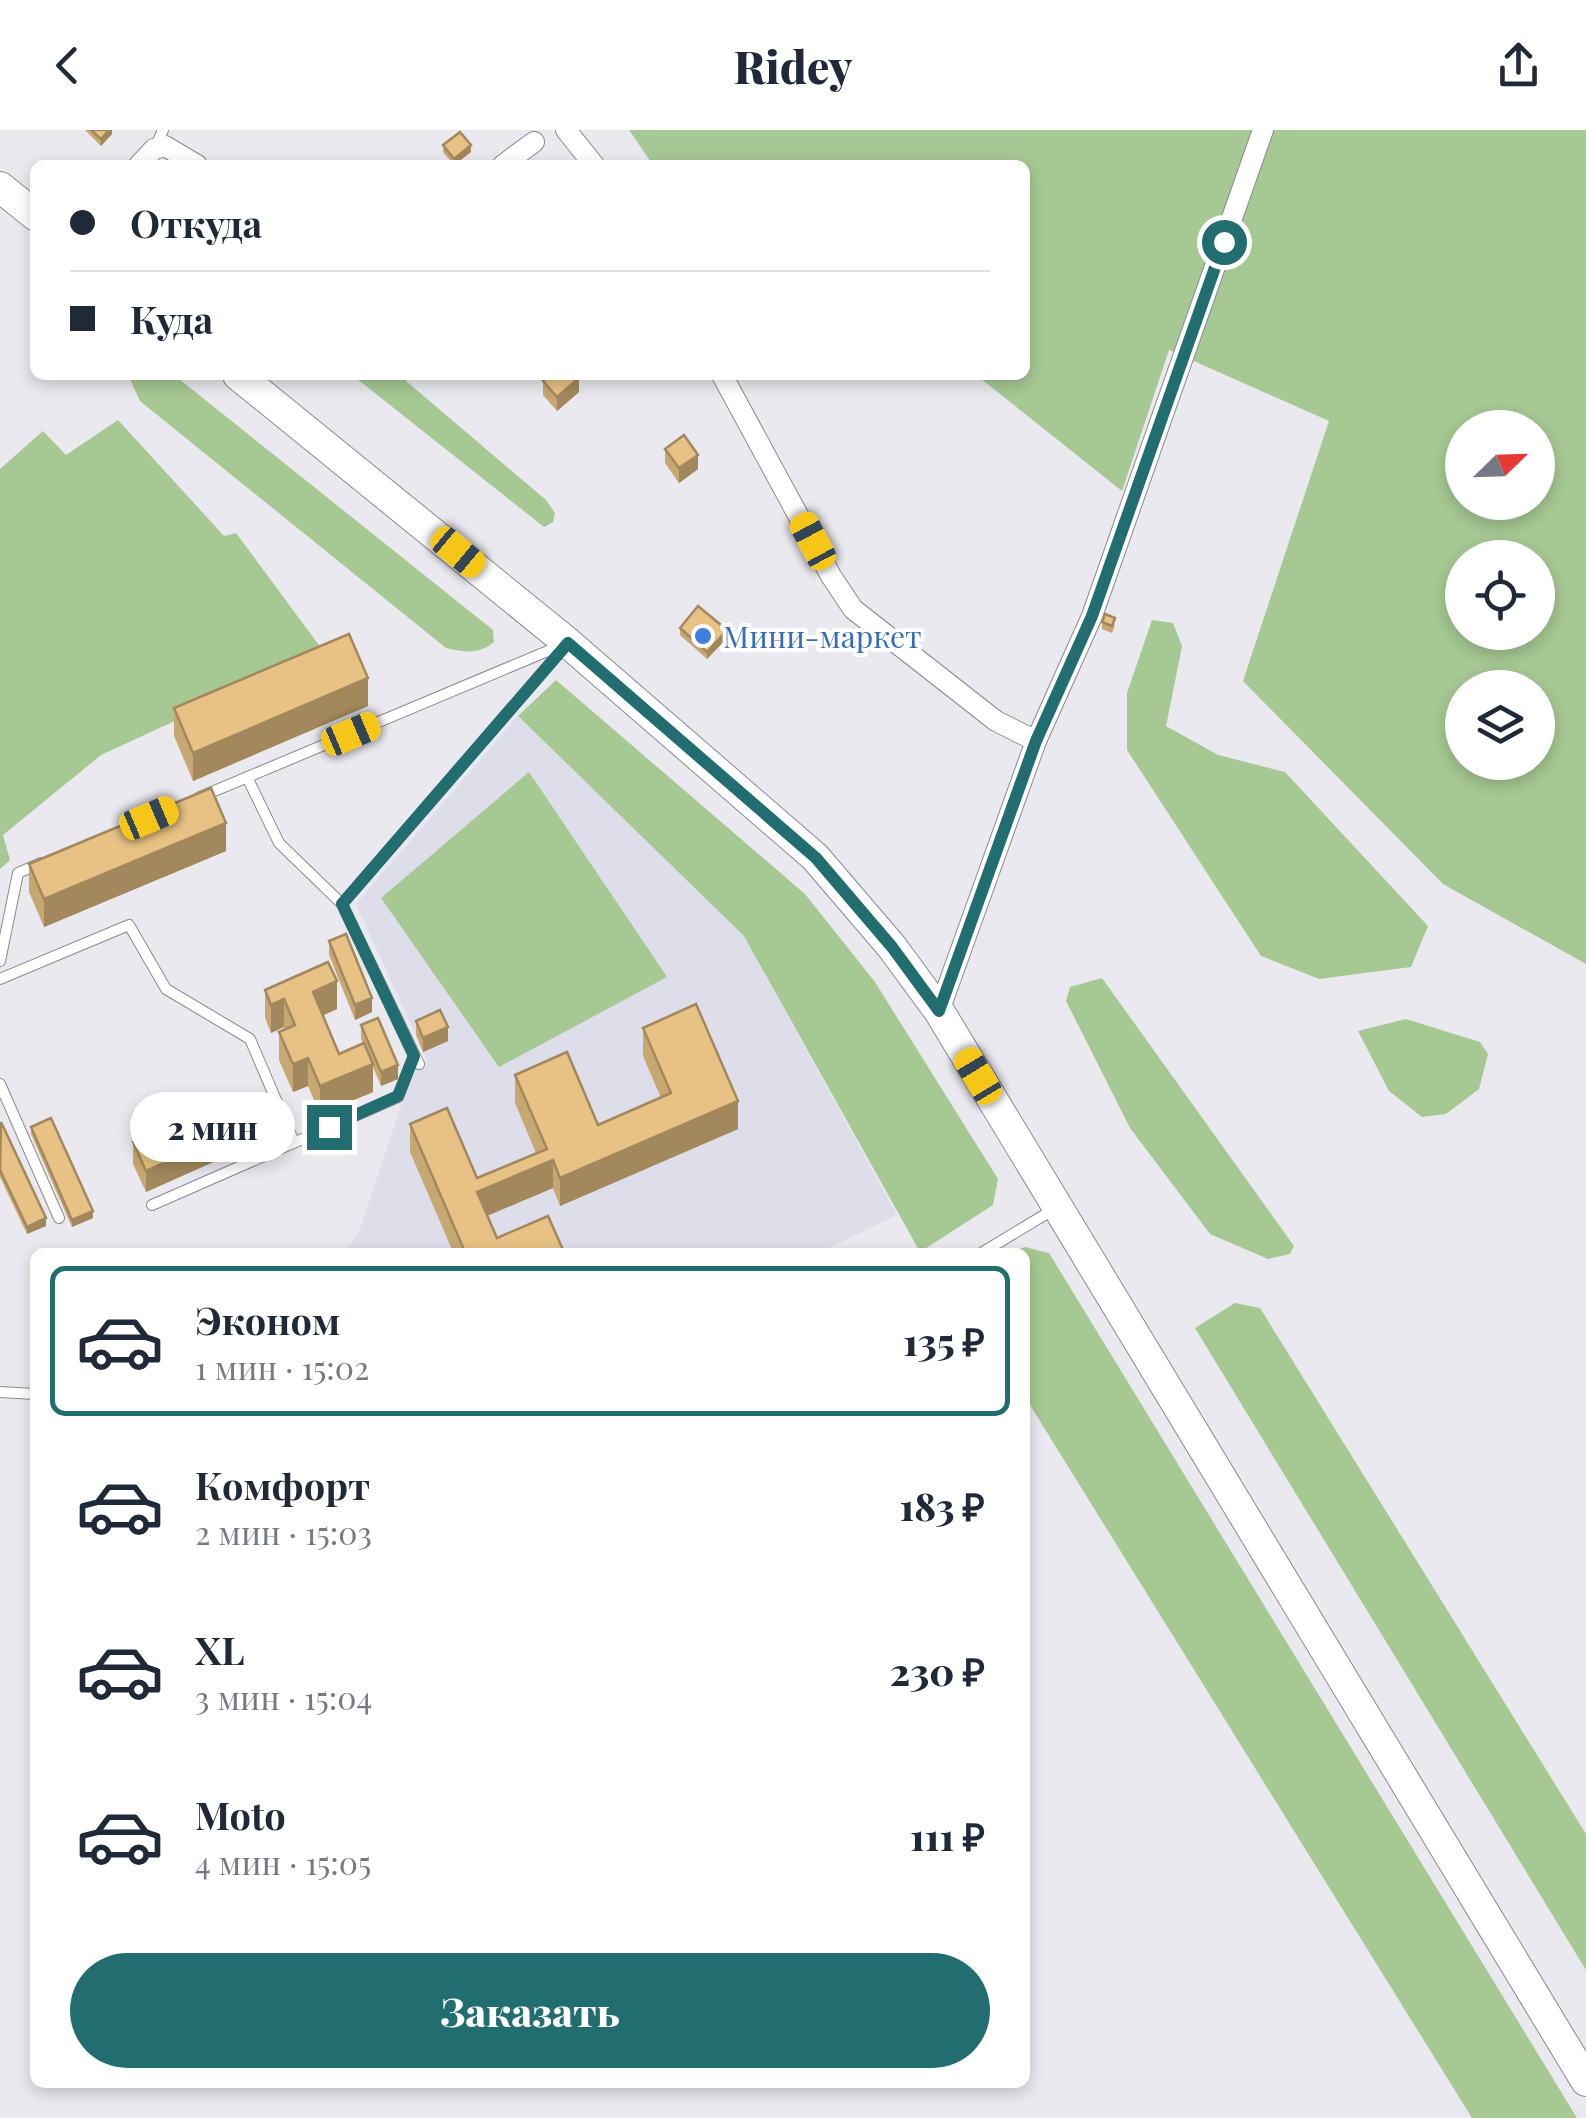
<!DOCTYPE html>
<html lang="ru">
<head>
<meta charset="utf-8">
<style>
	:root { --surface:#fff; --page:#f2f2f3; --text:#1f2937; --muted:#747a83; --line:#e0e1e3; --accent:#216d6f }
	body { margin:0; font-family:"Playfair Display",serif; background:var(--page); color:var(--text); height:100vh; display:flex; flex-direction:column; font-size:38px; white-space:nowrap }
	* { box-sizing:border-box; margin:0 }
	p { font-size:32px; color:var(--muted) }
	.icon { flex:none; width:55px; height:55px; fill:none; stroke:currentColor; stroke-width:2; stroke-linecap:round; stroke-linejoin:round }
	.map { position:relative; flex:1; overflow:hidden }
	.panel { position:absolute; left:30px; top:1118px; width:1000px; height:840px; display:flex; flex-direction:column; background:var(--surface); border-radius:15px; box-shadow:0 5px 15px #0003 }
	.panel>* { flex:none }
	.hud { position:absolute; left:30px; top:30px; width:1000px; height:220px; border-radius:15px; box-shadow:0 5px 15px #0003; display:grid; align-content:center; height:220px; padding:0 40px; background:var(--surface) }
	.needle { width:65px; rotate:67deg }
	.controls { position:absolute; left:1445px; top:280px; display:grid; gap:20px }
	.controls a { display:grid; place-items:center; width:110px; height:110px; border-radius:50%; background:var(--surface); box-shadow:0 5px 15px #0003; font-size:50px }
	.end { position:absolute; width:45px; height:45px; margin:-22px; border:12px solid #216d6f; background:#fff; box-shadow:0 0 0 5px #fff }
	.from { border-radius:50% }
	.bubble { position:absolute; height:70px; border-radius:35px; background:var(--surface); box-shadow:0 5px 15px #0003; font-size:32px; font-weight:800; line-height:70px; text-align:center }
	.car { position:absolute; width:30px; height:60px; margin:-30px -15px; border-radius:12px; box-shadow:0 0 8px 2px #0007; background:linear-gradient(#f5c518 24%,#345 0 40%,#f5c518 0 76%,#345 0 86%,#f5c518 0) }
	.hud b { display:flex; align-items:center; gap:35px; height:95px; font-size:38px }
	.hud b+b { border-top:2px solid var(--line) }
	.hud i { width:25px; height:25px; background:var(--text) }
	ul { padding:18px 0 0; list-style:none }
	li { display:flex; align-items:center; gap:30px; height:150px; margin:0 20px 15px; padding:0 20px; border:5px solid transparent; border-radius:15px }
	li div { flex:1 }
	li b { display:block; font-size:38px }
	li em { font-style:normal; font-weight:800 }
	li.current { border-color:var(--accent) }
	li>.icon { width:90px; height:90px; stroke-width:1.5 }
	.action { display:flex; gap:20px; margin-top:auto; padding:20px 40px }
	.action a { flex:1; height:115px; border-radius:60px; background:var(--accent); color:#fff; font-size:40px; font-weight:800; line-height:115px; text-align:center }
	header { display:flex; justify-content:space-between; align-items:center; height:130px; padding:0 40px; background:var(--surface); font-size:45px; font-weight:800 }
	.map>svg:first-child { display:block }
</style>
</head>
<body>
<header><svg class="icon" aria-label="back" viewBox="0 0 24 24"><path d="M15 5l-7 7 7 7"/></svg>Ridey<svg class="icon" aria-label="share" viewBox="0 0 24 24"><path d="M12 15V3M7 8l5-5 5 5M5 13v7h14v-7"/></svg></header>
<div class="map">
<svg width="1586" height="1988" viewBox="0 0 1586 1988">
	<rect width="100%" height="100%" fill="#e9e9ef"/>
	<path fill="#dedeeb" d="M 518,586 L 744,806 L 897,1085 L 821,1122 L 343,1122 L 358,1105 L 414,937 L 427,930 L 356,774 Z"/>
	<g fill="#a6c893" fill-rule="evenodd">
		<path d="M 629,0 L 1586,0 L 1586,834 L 1443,754 L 1243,551 L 1329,291 L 1169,220 L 1122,361 L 976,245 L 1025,245 L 1025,35 L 653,35 ZM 1462,298 L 1538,298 L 1538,372 L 1462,372 ZM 1462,428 L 1538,428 L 1538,502 L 1462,502 ZM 1462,558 L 1538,558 L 1538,632 L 1462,632 Z"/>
		<path d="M 128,245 L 174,245 L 493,500 L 494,512 C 478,525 465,522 446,518 L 140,271 Z"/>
		<path d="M 352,245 L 399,245 L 546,370 L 555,383 L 553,392 L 544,397 Z"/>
		<path d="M 118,290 L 224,406 L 236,403 L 324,522 L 101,625 L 3,705 L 10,730 L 0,739 L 0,339 L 43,301 L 66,325 Z"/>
		<path d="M 1152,490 L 1173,493 L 1182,516 L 1166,596 L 1218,625 L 1285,642 L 1428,796 L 1411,837 L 1319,849 L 1261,826 L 1127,620 L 1127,563 Z"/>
		<path d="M 556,550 L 805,764 L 875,852 L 998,1049 L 993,1075 L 920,1122 L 744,806 L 518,586 Z"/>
		<path d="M 529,642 L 667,847 L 499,937 L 381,768 Z"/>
		<path d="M 1102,848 L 1294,1116 L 1290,1124 L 1268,1129 L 1210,1104 L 1130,998 L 1066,871 L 1070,857 Z"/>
		<path d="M 1406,889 L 1480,912 L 1488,924 L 1479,959 L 1446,984 L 1422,987 L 1389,961 L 1358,901 Z"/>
		<path d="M 1025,1117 L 1049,1123 L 1577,1988 L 1472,1988 L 1025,1267 L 1025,1122 L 1010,1122 Z"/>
		<path d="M 1235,1173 L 1260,1178 L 1586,1704 L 1586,1840 L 1195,1198 Z"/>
	</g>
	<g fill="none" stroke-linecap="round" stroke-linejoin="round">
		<defs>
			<g id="service">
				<path d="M 155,18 L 163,0"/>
				<path d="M 247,647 L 279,713 L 342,774 L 566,515"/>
				<path d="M 200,667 L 562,515"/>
				<path d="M 342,774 L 419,934"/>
				<path d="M 0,831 L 18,743 L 41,733"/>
				<path d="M 0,849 L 129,795 L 166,859 L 250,909 L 294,1012"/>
				<path d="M 0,954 L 59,1088"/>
				<path d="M 152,1075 L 398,967 L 414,925"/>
				<path d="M 983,1122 L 1056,1078"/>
				<path d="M 0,1262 L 35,1264"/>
			</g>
			<g id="minor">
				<path d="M 566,0 L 594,35"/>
				<path d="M 139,35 L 154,19 L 165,16 L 197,35"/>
				<path d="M 503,35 L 534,12"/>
				<path d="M 722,245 L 831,446 L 853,479 L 996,591 L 1036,611"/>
				<path d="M 939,881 L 1036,611 L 1092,486 L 1263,0"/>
			</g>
			<g id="primary">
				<path d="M 0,57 L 35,85"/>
				<path d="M 238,245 L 568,513 L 815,727 L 892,817 L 939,881 L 1586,1951"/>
			</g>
		</defs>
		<use href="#service" stroke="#8a8a90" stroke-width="12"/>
		<use href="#minor" stroke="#8a8a90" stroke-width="22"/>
		<use href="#primary" stroke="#8a8a90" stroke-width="32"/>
		<use href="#service" stroke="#fff" stroke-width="10"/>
		<use href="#minor" stroke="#fff" stroke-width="20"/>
		<use href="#primary" stroke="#fff" stroke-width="30"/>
	</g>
	<g fill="#c7a772">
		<path d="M 85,0 L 112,0 L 112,4 L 101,16 Z"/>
		<path d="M 443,15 L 471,22 L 454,35 L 443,22 Z"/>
		<path d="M 543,251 L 579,262 L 557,281 L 543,265 Z"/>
		<path d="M 665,319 L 698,339 L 679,353 L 665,333 Z"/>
		<path d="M 1102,492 L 1115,495 L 1112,503 L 1102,499 Z"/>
		<path d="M 680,498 L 727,508 L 707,529 L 680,505 Z"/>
		<path d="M 368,576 L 193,651 L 174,606 L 174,578 Z"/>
		<path d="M 226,721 L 44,797 L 29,762 L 29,734 Z"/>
		<path d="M 329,811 L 372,882 L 355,890 L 329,825 Z"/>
		<path d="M 265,860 L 337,879 L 323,885 L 339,924 L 363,914 L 361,909 L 361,895 L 398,949 L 381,956 L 373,937 L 373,962 L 320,984 L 308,956 L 293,962 L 279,930 L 279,902 L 285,899 L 284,897 L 271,903 L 265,888 Z"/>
		<path d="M 416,891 L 448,911 L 423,922 L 416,905 Z"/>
		<path d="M 643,898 L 738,999 L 560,1076 L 553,1058 L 487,1086 L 497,1108 L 564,1122 L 453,1122 L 410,1022 L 410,994 L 477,1048 L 536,1023 L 515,973 L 515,945 L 598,995 L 661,968 L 643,926 Z"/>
		<path d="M 0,993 L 46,1096 L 27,1104 L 0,1047 Z"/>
		<path d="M 31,997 L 93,1088 L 72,1097 L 31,1004 Z"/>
		<path d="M 133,1012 L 220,1029 L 146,1062 L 133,1034 Z"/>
	</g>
	<g fill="#a2885c">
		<path d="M 109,0 L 112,0 L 112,4 L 101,16 L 101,9 Z"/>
		<path d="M 471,15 L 471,22 L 454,35 L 454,29 Z"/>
		<path d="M 579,248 L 579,262 L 557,281 L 557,267 Z"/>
		<path d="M 698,325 L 698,339 L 679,353 L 679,338 Z"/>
		<path d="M 727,500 L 727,508 L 707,529 L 707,522 Z"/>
		<path d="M 368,548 L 368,576 L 193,651 L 193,623 Z"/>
		<path d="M 226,693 L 226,721 L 44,797 L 44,769 Z"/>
		<path d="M 337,851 L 337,879 L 313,890 L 313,862 Z"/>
		<path d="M 372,868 L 372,882 L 355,890 L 355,875 Z"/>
		<path d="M 284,869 L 284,897 L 271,903 L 271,875 Z"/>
		<path d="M 448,897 L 448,911 L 423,922 L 423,908 Z"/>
		<path d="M 308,928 L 308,956 L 293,962 L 293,934 Z"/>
		<path d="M 373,934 L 373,962 L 320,984 L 320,956 Z"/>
		<path d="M 398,935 L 398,949 L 381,956 L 381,942 Z"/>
		<path d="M 738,971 L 738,999 L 560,1076 L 560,1048 Z"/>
		<path d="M 220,1008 L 220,1029 L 146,1062 L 146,1041 Z"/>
		<path d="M 553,1030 L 553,1058 L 477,1090 L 477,1062 Z"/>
		<path d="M 93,1081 L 93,1088 L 72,1097 L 72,1090 Z"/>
		<path d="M 46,1088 L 46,1096 L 27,1104 L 27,1097 Z"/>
	</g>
	<g fill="#e7c284" stroke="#a2885c" stroke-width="2.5">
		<path d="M 91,0 L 109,0 L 101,9 Z"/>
		<path d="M 460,2 L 471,15 L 454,29 L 443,15 Z"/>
		<path d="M 550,245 L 576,245 L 579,248 L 557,267 L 543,251 Z"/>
		<path d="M 684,305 L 698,325 L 679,338 L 665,319 Z"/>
		<path d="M 698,476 L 727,500 L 707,522 L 680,498 Z"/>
		<path d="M 1105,484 L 1115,488 L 1112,496 L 1102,492 Z"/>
		<path d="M 349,504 L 368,548 L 193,623 L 174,578 Z"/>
		<path d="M 211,658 L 226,693 L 44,769 L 29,734 Z"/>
		<path d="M 346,804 L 372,868 L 355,875 L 329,811 Z"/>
		<path d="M 328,832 L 337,851 L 313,862 L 339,924 L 364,913 L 373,934 L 320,956 L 308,928 L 293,934 L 279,902 L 295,895 L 284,869 L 271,875 L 265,860 Z"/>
		<path d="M 696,874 L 738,971 L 560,1048 L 553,1030 L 477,1062 L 497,1108 L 548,1086 L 564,1122 L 465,1122 L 410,994 L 447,978 L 477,1048 L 547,1019 L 515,945 L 567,922 L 598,995 L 671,963 L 643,898 Z"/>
		<path d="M 440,880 L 448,897 L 423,908 L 416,891 Z"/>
		<path d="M 378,888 L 398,935 L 381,942 L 361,895 Z"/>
		<path d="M 208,979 L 220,1008 L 146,1041 L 133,1012 Z"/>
		<path d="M 51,988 L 93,1081 L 72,1090 L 31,997 Z"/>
		<path d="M 1,992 L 46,1088 L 27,1097 L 0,1040 Z"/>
	</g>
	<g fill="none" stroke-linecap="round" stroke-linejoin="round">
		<path stroke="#216d6f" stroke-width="12" d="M 329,997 L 398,966 L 414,926 L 342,774 L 568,513 L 816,728 L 892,817 L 939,881 L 1036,611 L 1092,486 L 1224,112"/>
	</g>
	<circle fill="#3f7fe0" stroke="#fff" stroke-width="4" cx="703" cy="506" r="10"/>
	<g text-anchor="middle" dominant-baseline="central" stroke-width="8" stroke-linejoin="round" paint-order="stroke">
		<g font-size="30" fill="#366cbe" stroke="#fff" text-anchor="start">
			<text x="723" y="506">Мини-маркет</text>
		</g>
	</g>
</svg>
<div class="controls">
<a><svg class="needle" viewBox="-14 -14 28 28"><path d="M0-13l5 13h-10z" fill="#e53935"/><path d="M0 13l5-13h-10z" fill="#747a83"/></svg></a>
<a><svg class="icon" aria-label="locate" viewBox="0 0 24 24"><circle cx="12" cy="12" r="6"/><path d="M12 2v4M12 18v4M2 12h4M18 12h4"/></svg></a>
<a><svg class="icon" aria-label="layers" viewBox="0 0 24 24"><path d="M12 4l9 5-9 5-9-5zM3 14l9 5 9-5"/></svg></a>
</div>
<i class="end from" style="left:1224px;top:112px"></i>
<i class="end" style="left:329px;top:997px"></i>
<div class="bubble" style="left:130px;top:962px;width:165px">2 мин</div>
<i class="car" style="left:813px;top:411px;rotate:332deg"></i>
<i class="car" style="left:458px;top:422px;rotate:130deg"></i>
<i class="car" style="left:351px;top:604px;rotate:67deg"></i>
<i class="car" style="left:149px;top:688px;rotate:67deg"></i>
<i class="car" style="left:978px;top:946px;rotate:329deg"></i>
<div class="hud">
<b><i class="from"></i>Откуда</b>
<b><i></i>Куда</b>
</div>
<section class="panel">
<ul>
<li class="current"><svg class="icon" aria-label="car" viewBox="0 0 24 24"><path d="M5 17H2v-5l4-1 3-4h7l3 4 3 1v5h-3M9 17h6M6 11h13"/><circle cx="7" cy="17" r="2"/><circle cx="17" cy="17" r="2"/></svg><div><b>Эконом</b><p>1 мин · 15:02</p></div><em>135 ₽</em></li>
<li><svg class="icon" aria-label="car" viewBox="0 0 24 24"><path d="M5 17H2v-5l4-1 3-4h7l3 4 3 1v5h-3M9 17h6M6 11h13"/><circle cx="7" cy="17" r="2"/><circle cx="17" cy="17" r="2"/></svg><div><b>Комфорт</b><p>2 мин · 15:03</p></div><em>183 ₽</em></li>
<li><svg class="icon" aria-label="car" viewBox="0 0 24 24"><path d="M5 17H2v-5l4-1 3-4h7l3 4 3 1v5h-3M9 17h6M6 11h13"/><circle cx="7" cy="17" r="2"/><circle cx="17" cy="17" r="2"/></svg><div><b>XL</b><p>3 мин · 15:04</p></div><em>230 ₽</em></li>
<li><svg class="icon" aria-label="car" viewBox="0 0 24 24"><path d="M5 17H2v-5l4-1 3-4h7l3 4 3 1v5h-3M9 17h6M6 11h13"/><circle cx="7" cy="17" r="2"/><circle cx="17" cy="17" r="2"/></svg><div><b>Moto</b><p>4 мин · 15:05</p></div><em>111 ₽</em></li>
</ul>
<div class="action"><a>Заказать</a></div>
</section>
</div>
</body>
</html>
